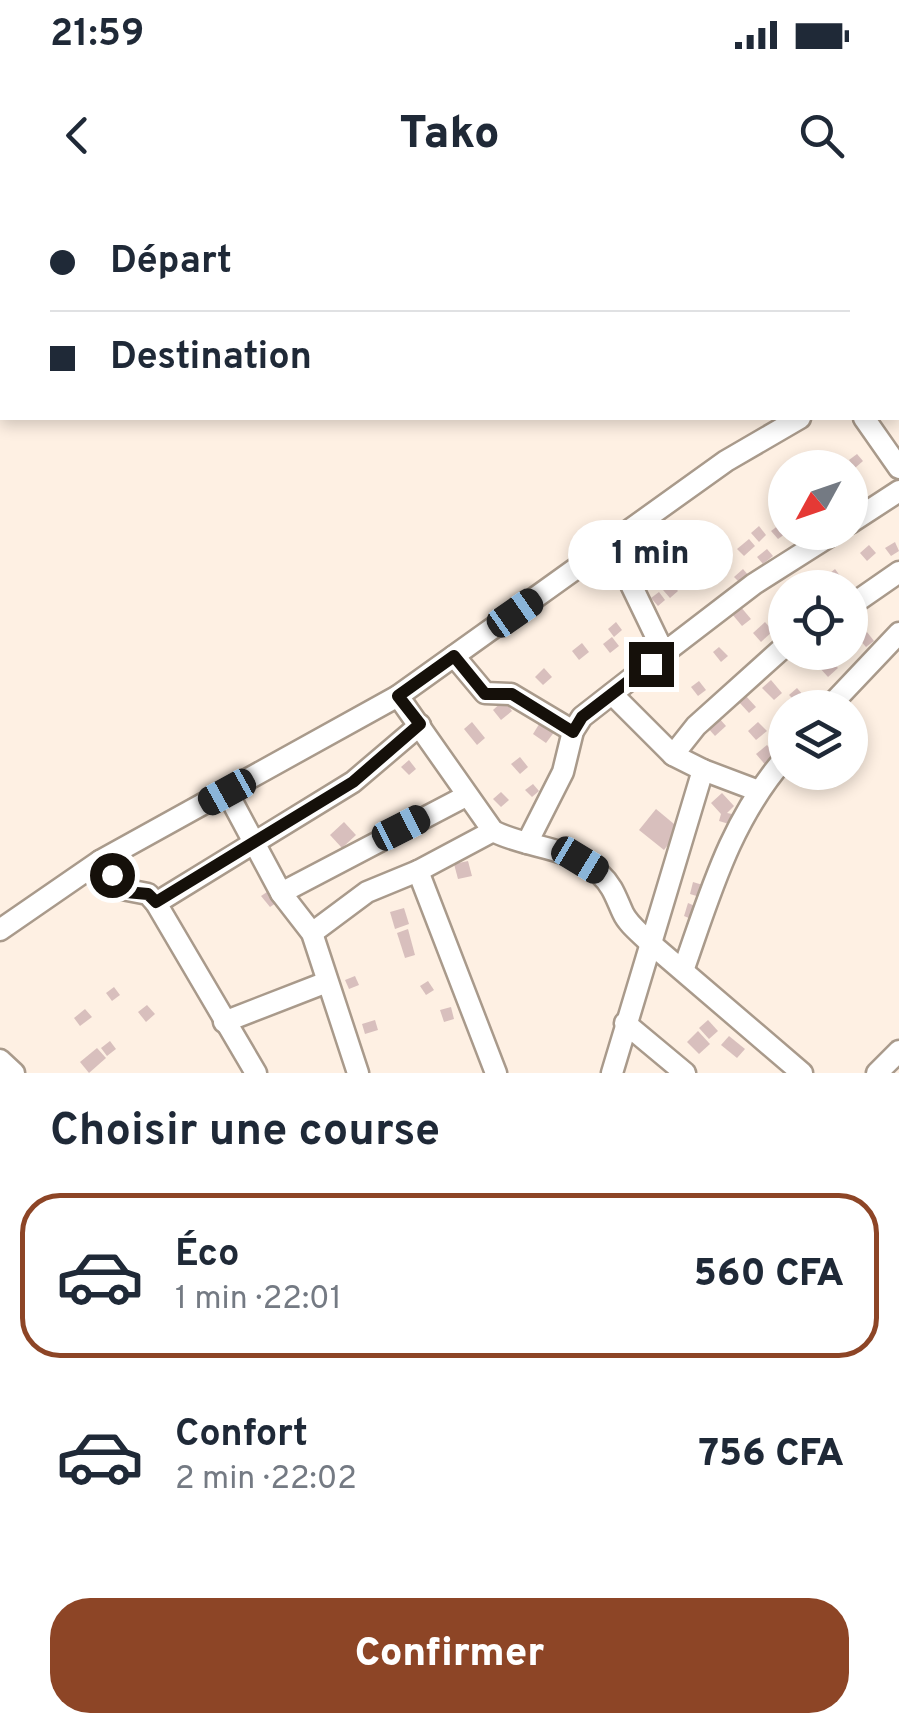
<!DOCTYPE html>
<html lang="fr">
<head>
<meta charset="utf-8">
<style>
	:root { --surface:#fff; --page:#f2f2f3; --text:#1f2937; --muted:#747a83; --line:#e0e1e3; --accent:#8d4526 }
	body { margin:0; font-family:Overpass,sans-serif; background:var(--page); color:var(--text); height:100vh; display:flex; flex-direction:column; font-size:38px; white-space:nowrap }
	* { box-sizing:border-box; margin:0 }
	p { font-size:32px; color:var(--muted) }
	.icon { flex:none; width:55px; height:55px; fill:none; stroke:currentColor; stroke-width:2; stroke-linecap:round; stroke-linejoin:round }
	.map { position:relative; height:873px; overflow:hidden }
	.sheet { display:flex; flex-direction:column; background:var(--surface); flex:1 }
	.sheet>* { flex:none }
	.hud { position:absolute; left:0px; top:0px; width:900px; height:220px; box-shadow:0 5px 15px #0003; display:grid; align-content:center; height:220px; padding:0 50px; background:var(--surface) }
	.needle { width:65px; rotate:230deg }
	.fabs { position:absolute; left:768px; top:250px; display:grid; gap:20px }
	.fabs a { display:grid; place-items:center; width:100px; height:100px; border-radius:50%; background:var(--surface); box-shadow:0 5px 15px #0003; font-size:50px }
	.end { position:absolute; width:45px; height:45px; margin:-22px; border:12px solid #15100a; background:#fff; box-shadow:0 0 0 5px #fff }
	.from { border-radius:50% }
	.bubble { position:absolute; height:70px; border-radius:35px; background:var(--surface); box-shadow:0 5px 15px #0003; font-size:32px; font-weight:800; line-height:70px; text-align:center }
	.car { position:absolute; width:30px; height:60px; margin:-30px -15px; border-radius:12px; box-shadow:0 0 8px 2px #0007; background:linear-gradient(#222 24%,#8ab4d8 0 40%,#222 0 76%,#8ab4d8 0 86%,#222 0) }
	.hud b { display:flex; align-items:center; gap:35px; height:95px; font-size:38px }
	.hud b+b { border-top:2px solid var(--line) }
	.hud i { width:25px; height:25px; background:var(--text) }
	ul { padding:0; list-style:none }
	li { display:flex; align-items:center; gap:30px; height:165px; margin:0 20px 15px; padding:0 30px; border:5px solid transparent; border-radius:40px }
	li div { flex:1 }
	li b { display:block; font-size:38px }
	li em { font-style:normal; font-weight:800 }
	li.current { border-color:var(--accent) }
	li>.icon { width:90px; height:90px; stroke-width:1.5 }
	h2 { padding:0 50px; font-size:45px; line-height:120px }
	.button { display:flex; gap:20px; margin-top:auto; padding:20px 50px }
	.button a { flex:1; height:115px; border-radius:40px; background:var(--accent); color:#fff; font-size:40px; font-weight:800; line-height:115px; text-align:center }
	.status { display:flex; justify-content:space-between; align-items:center; height:70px; padding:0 50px; background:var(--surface); direction:ltr }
	.status svg { height:28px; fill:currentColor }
	header { display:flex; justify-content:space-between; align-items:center; height:130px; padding:0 50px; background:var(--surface); font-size:45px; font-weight:800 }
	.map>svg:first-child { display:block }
</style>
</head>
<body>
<div class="status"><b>21:59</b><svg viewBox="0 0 49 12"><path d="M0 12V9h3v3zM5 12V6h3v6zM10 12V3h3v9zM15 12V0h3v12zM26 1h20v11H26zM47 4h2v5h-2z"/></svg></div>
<header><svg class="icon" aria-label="back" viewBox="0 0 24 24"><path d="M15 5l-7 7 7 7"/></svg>Tako<svg class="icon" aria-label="search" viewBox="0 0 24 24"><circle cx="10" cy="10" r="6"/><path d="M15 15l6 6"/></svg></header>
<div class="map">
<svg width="899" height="873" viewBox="0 0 899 873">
	<rect width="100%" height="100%" fill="#fef0e3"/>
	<g fill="#d8bfbd">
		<path d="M 857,254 L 863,261 L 855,268 L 849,260 Z"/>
		<path d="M 779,325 L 785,334 L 778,339 L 771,331 Z"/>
		<path d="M 759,326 L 766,335 L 759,342 L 751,333 Z"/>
		<path d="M 749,339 L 755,346 L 744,356 L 737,349 Z"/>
		<path d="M 895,342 L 899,351 L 891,356 L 885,348 Z"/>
		<path d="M 869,345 L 876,353 L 867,361 L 860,353 Z"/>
		<path d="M 767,349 L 773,356 L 763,364 L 757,357 Z"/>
		<path d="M 693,365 L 702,375 L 691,385 L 682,375 Z"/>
		<path d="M 743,369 L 749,376 L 740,383 L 734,377 Z"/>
		<path d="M 835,369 L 843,380 L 833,388 L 824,378 Z"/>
		<path d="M 671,383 L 678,391 L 670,398 L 663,390 Z"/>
		<path d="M 659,392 L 665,400 L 658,406 L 651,398 Z"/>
		<path d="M 740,406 L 751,419 L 742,426 L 732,414 Z"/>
		<path d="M 854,413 L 862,422 L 852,431 L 850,417 Z"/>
		<path d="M 616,422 L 622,430 L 614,437 L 608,429 Z"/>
		<path d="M 765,422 L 773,431 L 761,442 L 753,433 Z"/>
		<path d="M 867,432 L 874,441 L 866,447 L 859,439 Z"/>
		<path d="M 612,437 L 619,446 L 610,453 L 603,444 Z"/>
		<path d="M 582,443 L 589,452 L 579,460 L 572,451 Z"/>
		<path d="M 719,447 L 728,456 L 721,462 L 713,452 Z"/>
		<path d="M 639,448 L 647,457 L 638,465 L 630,456 Z"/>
		<path d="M 829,459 L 838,468 L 828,477 L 819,467 Z"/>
		<path d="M 544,468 L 552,477 L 543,485 L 535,477 Z"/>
		<path d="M 771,480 L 782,493 L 774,500 L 762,488 Z"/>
		<path d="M 699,481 L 706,490 L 698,496 L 691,487 Z"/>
		<path d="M 797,488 L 803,495 L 796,502 L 789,495 Z"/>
		<path d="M 745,495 L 756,507 L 749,513 L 738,501 Z"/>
		<path d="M 504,500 L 512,511 L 501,520 L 493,510 Z"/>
		<path d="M 718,517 L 726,526 L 715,536 L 707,527 Z"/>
		<path d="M 541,521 L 555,531 L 546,543 L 533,534 Z"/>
		<path d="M 472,522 L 485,538 L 477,545 L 464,529 Z"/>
		<path d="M 758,522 L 767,531 L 756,540 L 748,531 Z"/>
		<path d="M 767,545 L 779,559 L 768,568 L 756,554 Z"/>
		<path d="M 520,557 L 528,567 L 520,574 L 511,564 Z"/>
		<path d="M 409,560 L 416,569 L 409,575 L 401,567 Z"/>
		<path d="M 533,584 L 539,591 L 532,597 L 525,590 Z"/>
		<path d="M 501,592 L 509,600 L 501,607 L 493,599 Z"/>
		<path d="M 722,593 L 734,606 L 727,613 L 732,614 L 729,624 L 719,621 L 721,614 L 711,603 Z"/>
		<path d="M 656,609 L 680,629 L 664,650 L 639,630 Z"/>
		<path d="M 344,622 L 356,635 L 342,648 L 330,635 Z"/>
		<path d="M 468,661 L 472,676 L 458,679 L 454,664 Z"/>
		<path d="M 693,682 L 706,686 L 703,698 L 690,694 Z"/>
		<path d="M 267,692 L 276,703 L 270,707 L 261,696 Z"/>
		<path d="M 688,703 L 695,706 L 691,719 L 684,716 Z"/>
		<path d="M 404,708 L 409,724 L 395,729 L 390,712 Z"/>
		<path d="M 408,729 L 415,755 L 405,758 L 397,733 Z"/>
		<path d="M 355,776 L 359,785 L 349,789 L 345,780 Z"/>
		<path d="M 428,781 L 434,790 L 426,795 L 420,786 Z"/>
		<path d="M 114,787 L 120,795 L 112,801 L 106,793 Z"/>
		<path d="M 147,805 L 155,814 L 146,822 L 138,812 Z"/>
		<path d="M 451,807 L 454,819 L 444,822 L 440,810 Z"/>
		<path d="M 85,809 L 92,817 L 80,826 L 74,818 Z"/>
		<path d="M 375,820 L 378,830 L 365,834 L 362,824 Z"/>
		<path d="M 708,820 L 718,831 L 709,839 L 699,828 Z"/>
		<path d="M 698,831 L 710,844 L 699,854 L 687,842 Z"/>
		<path d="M 729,836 L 745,849 L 737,858 L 721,845 Z"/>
		<path d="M 110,841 L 116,849 L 107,856 L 101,848 Z"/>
		<path d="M 97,848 L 106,858 L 89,873 L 80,862 Z"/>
	</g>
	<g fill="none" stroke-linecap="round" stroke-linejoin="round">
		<defs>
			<g id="minor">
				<path d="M 898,161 L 899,160"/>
				<path d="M 864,218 L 899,268"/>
				<path d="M 850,323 L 899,291"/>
				<path d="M 850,406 L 899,372"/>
				<path d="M 664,453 L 754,384 L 836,332"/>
				<path d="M 454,456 L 485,493 L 511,494 L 573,531"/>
				<path d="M 612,494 L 673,555 L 703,570 L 612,873"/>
				<path d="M 398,496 L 493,631 C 528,649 568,645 600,674 C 613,686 616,698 623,713 C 628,724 640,733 649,742 L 802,873"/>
				<path d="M 828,508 L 899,433"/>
				<path d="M 673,555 L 696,526 L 785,446"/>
				<path d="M 703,570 L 756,590"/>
				<path d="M 227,592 L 281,693 L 312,733 L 358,873"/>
				<path d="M 527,643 L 563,572 L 573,531 L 582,517 L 664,453 L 623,368 L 606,348"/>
				<path d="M 100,661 L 122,689 L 148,694 L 156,703 L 256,873"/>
				<path d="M 418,671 L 496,873"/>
				<path d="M 281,693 L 466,596"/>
				<path d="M 156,703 L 353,582 L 420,525"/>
				<path d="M 0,730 L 100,661 L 398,496 L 726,261 L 800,218"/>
				<path d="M 312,733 L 367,692 L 418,671 L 493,631"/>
				<path d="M 684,768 C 711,691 731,620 785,558"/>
				<path d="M 224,822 L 327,782"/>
				<path d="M 625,823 L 685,873"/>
				<path d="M 0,860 L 14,873"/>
				<path d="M 877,873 L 899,851"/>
			</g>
			<g id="tertiary">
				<path d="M 668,0 L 672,2"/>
				<path d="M 898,133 L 899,134"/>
			</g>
		</defs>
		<use href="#minor" stroke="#a99a8b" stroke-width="25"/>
		<use href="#tertiary" stroke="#a99a8b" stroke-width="30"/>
		<g stroke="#877d74" stroke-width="4" stroke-dasharray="5 5" stroke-linecap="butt">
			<path d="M 879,0 L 888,2"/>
			<path d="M 898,5 L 899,6"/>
		</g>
		<use href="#minor" stroke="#fff" stroke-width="20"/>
		<use href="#tertiary" stroke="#fff" stroke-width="25"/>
	</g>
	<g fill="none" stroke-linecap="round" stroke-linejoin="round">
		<path stroke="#15100a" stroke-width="12" d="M 112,675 L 126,692 L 148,694 L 156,702 L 353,582 L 420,524 L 398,496 L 454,456 L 485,494 L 512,494 L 573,532 L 582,517 L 651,464"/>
	</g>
</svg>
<div class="fabs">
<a><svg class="needle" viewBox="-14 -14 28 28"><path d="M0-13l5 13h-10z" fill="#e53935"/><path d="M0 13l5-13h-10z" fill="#747a83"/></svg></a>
<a><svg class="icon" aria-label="locate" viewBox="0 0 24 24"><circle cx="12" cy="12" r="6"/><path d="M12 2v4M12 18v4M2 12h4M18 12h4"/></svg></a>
<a><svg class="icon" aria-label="layers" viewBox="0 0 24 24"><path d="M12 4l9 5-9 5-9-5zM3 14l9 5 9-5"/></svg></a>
</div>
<i class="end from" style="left:112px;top:675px"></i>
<i class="end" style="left:651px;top:464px"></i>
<div class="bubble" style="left:568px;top:320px;width:165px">1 min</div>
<i class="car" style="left:515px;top:413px;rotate:55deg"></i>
<i class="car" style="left:227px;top:592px;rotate:241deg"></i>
<i class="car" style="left:401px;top:628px;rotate:63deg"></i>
<i class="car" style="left:580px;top:660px;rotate:121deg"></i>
<div class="hud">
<b><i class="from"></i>Départ</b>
<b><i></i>Destination</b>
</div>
</div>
<section class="sheet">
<h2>Choisir une course</h2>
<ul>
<li class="current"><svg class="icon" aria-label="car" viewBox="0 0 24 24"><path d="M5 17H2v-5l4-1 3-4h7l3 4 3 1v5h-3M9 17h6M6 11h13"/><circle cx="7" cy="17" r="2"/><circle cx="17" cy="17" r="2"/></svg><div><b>Éco</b><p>1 min · 22:01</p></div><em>560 CFA</em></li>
<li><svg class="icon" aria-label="car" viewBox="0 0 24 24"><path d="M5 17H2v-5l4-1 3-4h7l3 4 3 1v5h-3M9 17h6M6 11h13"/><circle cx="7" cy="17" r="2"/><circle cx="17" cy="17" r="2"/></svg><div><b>Confort</b><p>2 min · 22:02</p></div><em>756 CFA</em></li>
</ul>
<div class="button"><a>Confirmer</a></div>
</section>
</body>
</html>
